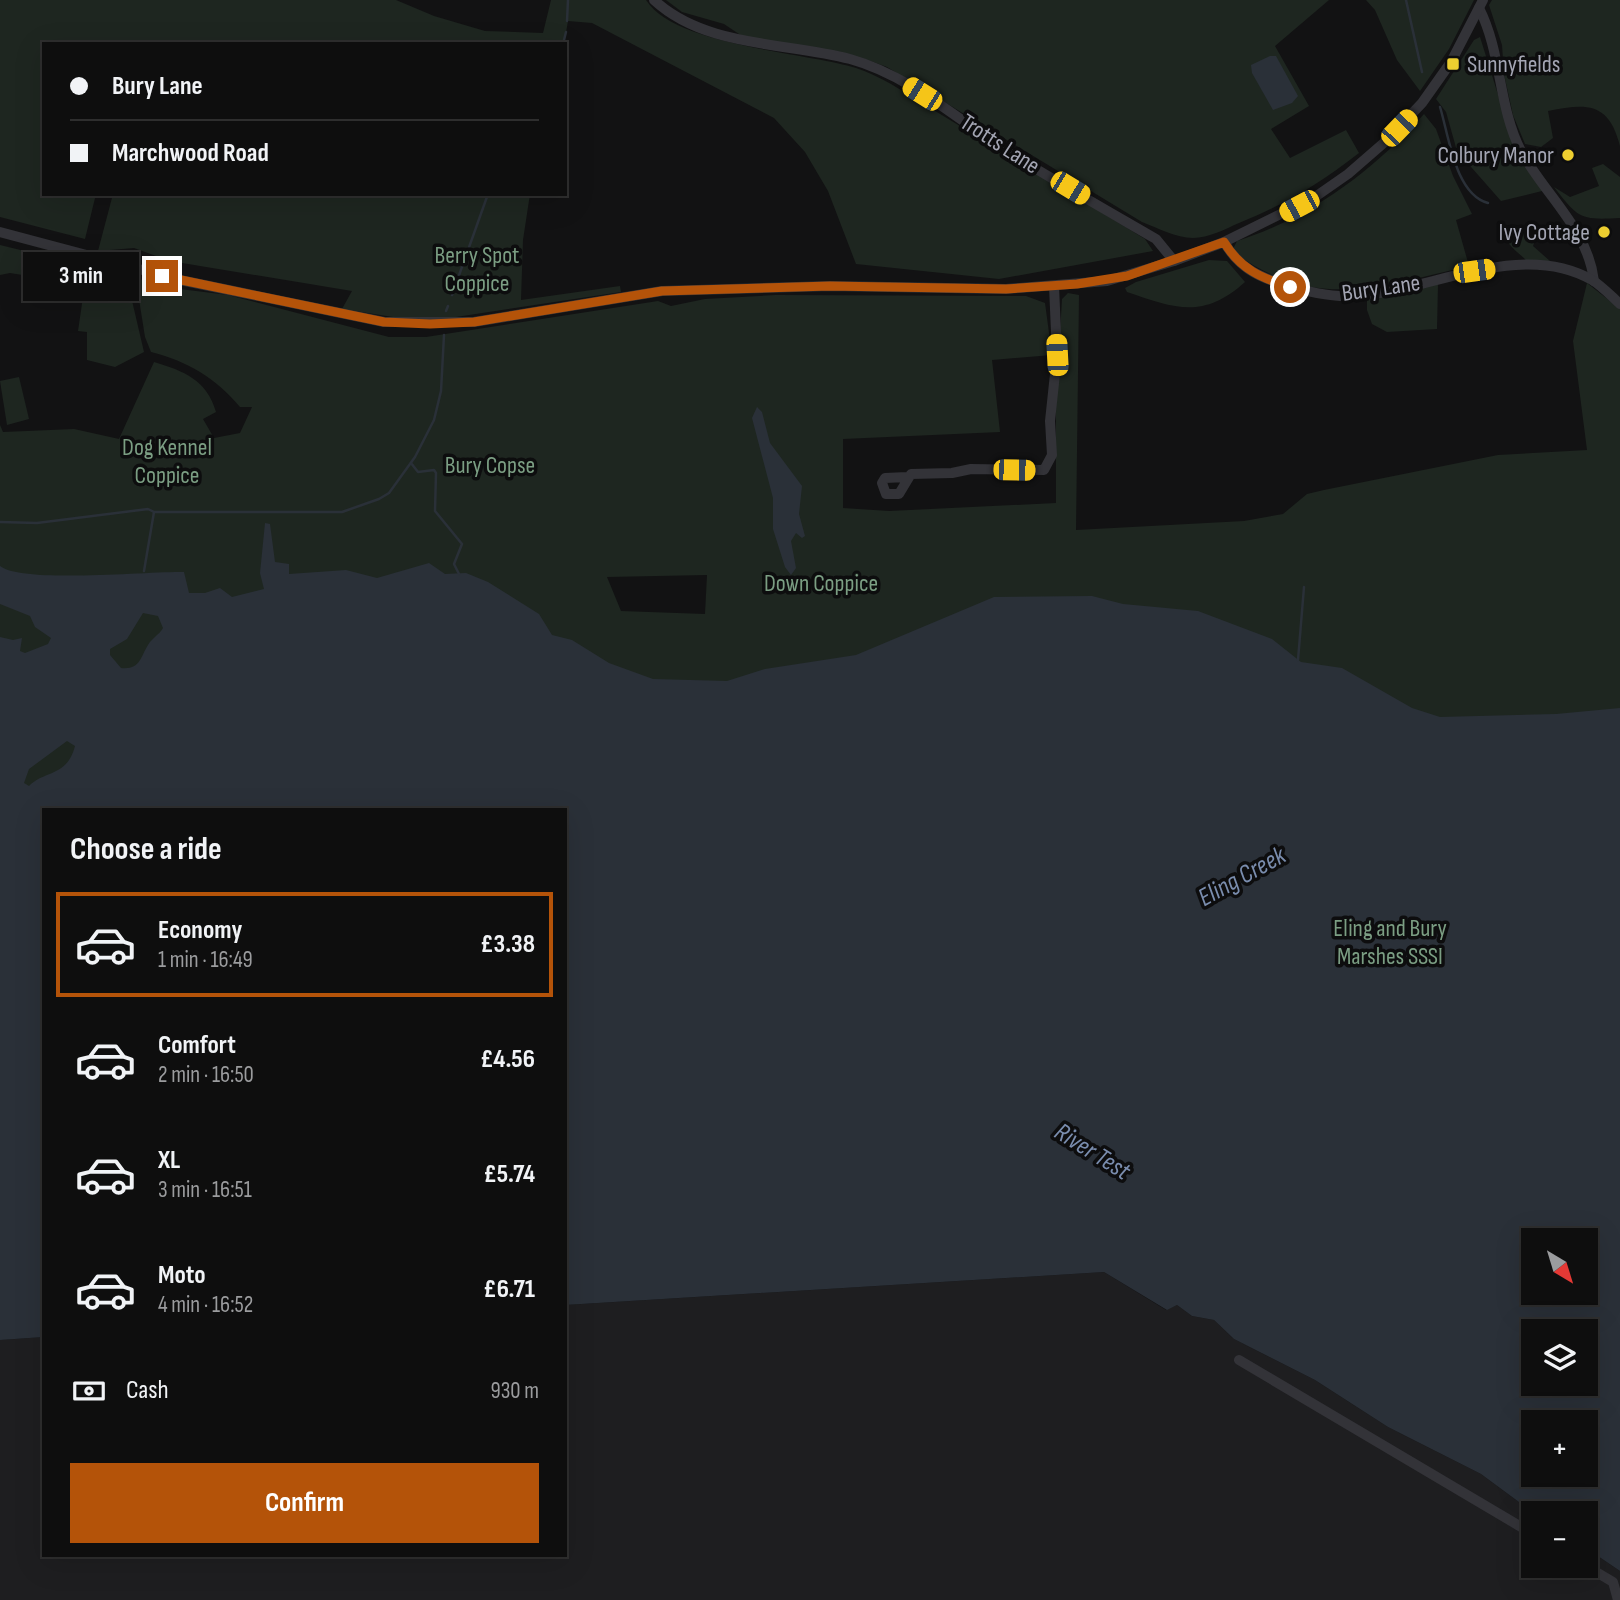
<!DOCTYPE html>
<html lang="en">
<head>
<meta charset="utf-8">
<style>
	:root { --surface:#0e0e0e; --page:#171717; --text:#f1f3f6; --muted:#9b9c9e; --line:#2e2e2e; --accent:#b45309 }
	body { margin:0; font-family:"Sofia Sans Condensed",sans-serif; background:var(--page); color:var(--text); height:100vh; display:flex; flex-direction:column; font-size:26px; white-space:nowrap }
	* { box-sizing:border-box; margin:0 }
	p { font-size:23px; color:var(--muted) }
	.icon { flex:none; width:38px; height:38px; fill:none; stroke:currentColor; stroke-width:2; stroke-linecap:round; stroke-linejoin:round }
	.map { position:relative; flex:1; overflow:hidden }
	.sheet { position:absolute; left:42px; top:808px; width:525px; height:749px; display:flex; flex-direction:column; background:var(--surface); border-radius:0px; box-shadow:0 7px 28px #0002,0 0 0 2px var(--line) }
	.sheet>* { flex:none }
	.hud { position:absolute; left:42px; top:42px; width:525px; height:154px; border-radius:0px; box-shadow:0 7px 28px #0002,0 0 0 2px var(--line); display:grid; align-content:center; height:154px; padding:0 28px; background:var(--surface) }
	.needle { width:46px; rotate:142deg }
	.fabs { position:absolute; left:1521px; top:1228px; display:grid; gap:14px }
	.fabs a { display:grid; place-items:center; width:77px; height:77px; border-radius:0px; background:var(--surface); box-shadow:0 7px 28px #0002,0 0 0 2px var(--line); font-size:35px }
	.end { position:absolute; width:32px; height:32px; margin:-16px; border:9px solid #b45309; background:#fff; box-shadow:0 0 0 4px #fff }
	.from { border-radius:50% }
	.bubble { position:absolute; height:49px; border-radius:0px; background:var(--surface); box-shadow:0 7px 28px #0002,0 0 0 2px var(--line); font-size:23px; font-weight:700; line-height:49px; text-align:center }
	.car { position:absolute; width:21px; height:42px; margin:-21px -10px; border-radius:9px; box-shadow:0 0 5px 2px #0007; background:linear-gradient(#f5c518 24%,#345 0 40%,#f5c518 0 76%,#345 0 86%,#f5c518 0) }
	.hud b { display:flex; align-items:center; gap:24px; height:66px; font-size:26px }
	.hud b+b { border-top:2px solid var(--line) }
	.hud i { width:18px; height:18px; background:var(--text) }
	ul { padding:0; list-style:none }
	li { display:flex; align-items:center; gap:21px; height:105px; margin:0 14px 10px; padding:0 14px; border:4px solid transparent; border-radius:0px }
	li div { flex:1 }
	li b { display:block; font-size:26px }
	li em { font-style:normal; font-weight:700 }
	li.active { border-color:var(--accent) }
	li>.icon { width:63px; height:63px; stroke-width:1.5 }
	h2 { padding:0 28px; font-size:32px; line-height:84px }
	.pay { display:flex; align-items:center; gap:18px; height:77px; padding:0 28px; font-size:26px }
	.pay p { margin-inline-start:auto }
	.action { display:flex; gap:14px; margin-top:auto; padding:14px 28px }
	.action a { flex:1; height:80px; border-radius:0px; background:var(--accent); color:#fff; font-size:28px; font-weight:700; line-height:80px; text-align:center }
	.map>svg:first-child { display:block }
</style>
</head>
<body>
<div class="map">
<svg width="1620" height="1600" viewBox="0 0 1620 1600">
	<rect width="100%" height="100%" fill="#121213"/>
	<path fill="#1e1e20" d="M 1104,1272 L 1166,1310 L 1177,1305 L 1192,1316 L 1214,1320 L 1234,1339 L 1315,1380 L 1388,1427 L 1481,1474 L 1535,1514 L 1533,1566 L 1586,1566 L 1586,1548 L 1620,1571 L 1620,1600 L 0,1600 L 0,1340 L 44,1337 L 44,1556 L 565,1556 L 565,1305 Z"/>
	<g fill="#1e2620" fill-rule="evenodd">
		<path d="M 0,0 L 396,0 L 434,16 L 485,31 L 543,33 L 551,0 L 646,0 C 675,46 805,52 856,68 C 868,72 880,78 891,84 L 1145,239 L 1153,251 L 999,279 L 856,264 L 828,191 L 805,152 L 774,118 L 592,23 L 568,21 L 564,44 L 44,44 L 44,194 L 96,194 L 85,239 L 0,217 Z"/>
		<path d="M 666,0 L 1329,0 L 1275,46 L 1309,106 L 1271,129 L 1290,158 L 1346,130 L 1359,153 C 1318,185 1287,203 1239,223 C 1225,229 1209,238 1193,238 C 1176,238 1158,228 1142,222 L 887,67 L 865,59 L 742,36 L 724,24 L 682,12 Z"/>
		<path d="M 1366,0 L 1474,0 L 1449,49 L 1420,91 L 1397,60 L 1375,10 Z"/>
		<path d="M 1492,0 L 1620,0 L 1620,146 C 1609,102 1587,103 1548,111 L 1553,138 L 1541,147 L 1525,144 L 1513,115 L 1504,74 L 1502,45 L 1489,5 Z"/>
		<path d="M 1480,37 L 1505,117 L 1546,190 L 1501,201 L 1457,151 L 1446,112 L 1436,99 L 1474,40 Z"/>
		<path d="M 1424,114 L 1436,129 L 1453,176 L 1472,214 L 1456,220 L 1469,266 C 1379,287 1314,312 1232,251 L 1237,241 C 1310,218 1373,171 1424,114 Z"/>
		<path d="M 1603,164 L 1620,177 L 1620,218 C 1580,220 1579,219 1554,187 L 1570,197 L 1599,186 L 1592,168 Z"/>
		<path d="M 113,194 L 530,194 L 523,240 L 521,300 L 620,286 L 621,292 L 456,317 L 393,317 L 342,309 L 352,291 L 170,261 L 134,248 L 98,251 Z"/>
		<path d="M 1508,227 L 1536,238 L 1533,246 L 1550,261 L 1527,261 C 1518,252 1503,243 1504,229 Z"/>
		<path d="M 0,245 L 180,289 L 228,295 L 389,337 L 426,337 L 658,301 L 671,306 L 705,299 L 776,295 L 1026,296 L 1045,303 L 1052,355 L 992,360 L 1000,432 L 843,439 L 843,508 L 889,511 L 1056,503 L 1056,405 L 1062,299 L 1068,293 L 1079,295 L 1076,530 L 1244,521 L 1283,514 L 1307,494 L 1324,490 L 1498,455 L 1587,450 L 1573,341 L 1587,283 L 1620,309 L 1620,1423 L 1527,1387 L 628,772 L 44,810 L 0,987 L 0,425 L 3,432 L 74,429 L 119,439 L 154,362 C 184,371 207,380 216,412 L 203,419 L 214,438 L 240,433 L 252,407 L 240,407 C 216,378 187,361 151,352 L 145,337 L 138,293 L 130,292 L 144,352 L 115,367 L 87,360 L 87,332 L 78,331 L 83,297 L 91,286 L 10,273 L 0,275 ZM 707,575 L 705,614 L 621,611 L 607,577 ZM 1533,1241 L 1586,1241 L 1586,1293 L 1533,1293 ZM 1533,1332 L 1586,1332 L 1586,1384 L 1533,1384 Z"/>
		<path d="M 1209,260 L 1227,261 L 1245,282 C 1204,319 1176,309 1127,292 L 1125,288 L 1136,282 Z"/>
		<path d="M 1438,284 L 1437,329 L 1387,332 L 1372,324 L 1367,310 L 1367,300 Z"/>
		<path d="M 19,377 L 29,419 L 7,425 L 0,381 Z"/>
	</g>
	<g fill="#2a3038" fill-rule="evenodd">
		<path d="M 1270,56 L 1276,56 L 1298,96 L 1292,103 L 1273,110 L 1252,73 L 1251,65 Z"/>
		<path d="M 40,255 L 65,263 L 71,271 L 29,281 L 24,271 L 27,261 Z"/>
		<path d="M 757,407 L 762,412 L 770,443 L 802,486 L 799,514 L 805,536 L 802,538 L 796,533 L 791,541 L 796,568 L 791,575 L 785,567 L 773,529 L 773,498 L 752,418 Z"/>
		<path d="M 265,523 L 270,524 L 275,562 L 289,564 L 289,574 L 346,570 L 377,578 L 429,563 L 445,574 L 466,573 L 488,582 L 539,614 L 552,635 L 572,640 L 609,663 L 653,679 L 727,681 L 765,669 L 856,655 L 994,597 L 1092,596 L 1123,604 L 1198,611 L 1272,639 L 1301,662 L 1342,668 L 1412,708 L 1440,717 L 1556,714 L 1620,708 L 1620,1571 L 1586,1548 L 1586,1514 L 1535,1514 L 1481,1474 L 1388,1427 L 1315,1380 L 1234,1339 L 1214,1320 L 1192,1316 L 1177,1305 L 1167,1310 L 1104,1272 L 565,1305 L 565,810 L 44,810 L 44,1337 L 0,1340 L 0,637 L 13,640 L 22,638 L 20,651 L 25,653 L 48,644 L 51,638 L 35,627 L 30,616 L 0,604 L 0,566 C 23,584 148,571 184,572 L 189,593 L 205,593 L 220,588 L 232,597 L 264,589 L 260,573 ZM 143,613 L 158,616 L 163,628 C 159,635 152,638 148,645 C 140,658 140,670 121,668 L 110,655 L 110,649 L 127,639 ZM 67,741 L 75,746 C 67,777 45,770 29,786 L 24,783 L 29,769 ZM 1533,1241 L 1586,1241 L 1586,1293 L 1533,1293 ZM 1533,1332 L 1586,1332 L 1586,1384 L 1533,1384 ZM 1533,1423 L 1586,1423 L 1586,1475 L 1533,1475 Z"/>
	</g>
	<g fill="none" stroke-linecap="round" stroke-linejoin="round">
		<g stroke="#2a3038" stroke-width="2.5">
			<path d="M 1406,0 L 1422,72"/>
			<path d="M 567,21 L 568,0"/>
			<path d="M 563,44 L 566,32"/>
			<path d="M 1440,107 C 1449,136 1455,194 1488,203"/>
			<path d="M 452,295 L 488,194"/>
			<path d="M 446,311 L 448,306"/>
			<path d="M 411,463 L 418,472 L 434,470 L 436,473 L 435,511 L 462,544 L 454,564 L 459,574"/>
			<path d="M 0,522 L 37,523 L 148,509 L 154,512"/>
			<path d="M 144,571 L 154,512 L 342,512 L 379,499 L 389,493 L 415,457 L 434,420 L 441,391 L 444,335"/>
			<path d="M 1298,660 L 1304,587"/>
		</g>
		<g stroke="#333338" stroke-width="10">
			<path d="M 654,0 C 706,48 786,42 850,59 C 908,75 956,118 1005,150 C 1055,181 1106,210 1156,239 L 1174,261"/>
			<path d="M 1479,8 C 1502,53 1498,107 1521,151 C 1545,195 1588,229 1594,281"/>
			<path d="M 0,232 L 180,280 L 384,322 L 474,322 L 662,291 L 830,286 L 1006,289 L 1107,281 L 1174,261 L 1224,242 L 1315,197 L 1348,174 L 1386,141 L 1422,103 L 1451,62 L 1483,0"/>
			<path d="M 1224,242 C 1238,266 1256,276 1282,284 C 1304,291 1328,297 1351,296 C 1426,294 1519,238 1592,280 C 1602,286 1611,296 1620,304"/>
			<path d="M 907,477 L 885,478 L 882,483 L 886,494 L 899,494 L 911,474 L 952,473 L 971,469 L 1044,470 L 1052,455 L 1050,421 L 1057,355 L 1054,286"/>
			<path d="M 1239,1360 L 1533,1534"/>
			<path d="M 1586,1566 L 1613,1582 L 1618,1600"/>
		</g>
	</g>
	<g fill="none" stroke-linecap="round" stroke-linejoin="round">
		<path stroke="#b45309" stroke-width="9" d="M 162,276 L 384,322 L 430,324 L 474,322 L 662,291 L 830,286 L 1006,289 L 1077,284 L 1127,276 L 1224,242 C 1240,269 1261,278 1290,287"/>
	</g>
	<g fill="#edce30" stroke="#0d0d0e" stroke-width="2.5">
		<rect x="1446" y="57" width="14" height="14" rx="3.5"/>
		<circle cx="1568" cy="155" r="7"/>
		<circle cx="1604" cy="232" r="7"/>
	</g>
	<g text-anchor="middle" dominant-baseline="central" stroke-width="7" stroke-linejoin="round" paint-order="stroke">
		<g font-size="24" fill="#a3a5b3" stroke="#0d0d0e" text-anchor="end">
			<text x="1467" y="64" text-anchor="start">Sunnyfields</text>
			<text x="1554" y="155">Colbury Manor</text>
			<text x="1590" y="232">Ivy Cottage</text>
		</g>
		<g font-size="24" fill="#a3a5b3" stroke="#0d0d0e">
			<text transform="translate(1000 144) rotate(33)">Trotts Lane</text>
			<text transform="translate(1381 288) rotate(-8)">Bury Lane</text>
		</g>
		<g font-size="24" fill="#7b9e83" stroke="#0d0d0e">
			<text x="477" y="255">Berry Spot<tspan x="477" dy="28">Coppice</tspan></text>
			<text x="167" y="447">Dog Kennel<tspan x="167" dy="28">Coppice</tspan></text>
			<text x="490" y="465">Bury Copse</text>
			<text x="821" y="583">Down Coppice</text>
			<text x="1390" y="928">Eling and Bury<tspan x="1390" dy="28">Marshes SSSI</tspan></text>
		</g>
		<g font-size="26" font-style="italic" fill="#7a8dae" stroke="#0d0d0e">
			<text transform="translate(1242 877) rotate(-29)">Eling Creek</text>
			<text transform="translate(1092 1152) rotate(32)">River Test</text>
		</g>
	</g>
</svg>
<div class="fabs">
<a><svg class="needle" viewBox="-14 -14 28 28"><path d="M0-13l5 13h-10z" fill="#e53935"/><path d="M0 13l5-13h-10z" fill="#9b9c9e"/></svg></a>
<a><svg class="icon" aria-label="layers" viewBox="0 0 24 24"><path d="M12 4l9 5-9 5-9-5zM3 14l9 5 9-5"/></svg></a>
<a>+</a>
<a>−</a>
</div>
<i class="end from" style="left:1290px;top:287px"></i>
<i class="end" style="left:162px;top:276px"></i>
<div class="bubble" style="left:23px;top:252px;width:116px">3 min</div>
<i class="car" style="left:922px;top:94px;rotate:302deg"></i>
<i class="car" style="left:1399px;top:128px;rotate:44deg"></i>
<i class="car" style="left:1070px;top:188px;rotate:121deg"></i>
<i class="car" style="left:1299px;top:206px;rotate:242deg"></i>
<i class="car" style="left:1474px;top:271px;rotate:82deg"></i>
<i class="car" style="left:1057px;top:355px;rotate:357deg"></i>
<i class="car" style="left:1014px;top:470px;rotate:91deg"></i>
<div class="hud">
<b><i class="from"></i>Bury Lane</b>
<b><i></i>Marchwood Road</b>
</div>
<section class="sheet">
<h2>Choose a ride</h2>
<ul>
<li class="active"><svg class="icon" aria-label="car" viewBox="0 0 24 24"><path d="M5 17H2v-5l4-1 3-4h7l3 4 3 1v5h-3M9 17h6M6 11h13"/><circle cx="7" cy="17" r="2"/><circle cx="17" cy="17" r="2"/></svg><div><b>Economy</b><p>1 min · 16:49</p></div><em>£3.38</em></li>
<li><svg class="icon" aria-label="car" viewBox="0 0 24 24"><path d="M5 17H2v-5l4-1 3-4h7l3 4 3 1v5h-3M9 17h6M6 11h13"/><circle cx="7" cy="17" r="2"/><circle cx="17" cy="17" r="2"/></svg><div><b>Comfort</b><p>2 min · 16:50</p></div><em>£4.56</em></li>
<li><svg class="icon" aria-label="car" viewBox="0 0 24 24"><path d="M5 17H2v-5l4-1 3-4h7l3 4 3 1v5h-3M9 17h6M6 11h13"/><circle cx="7" cy="17" r="2"/><circle cx="17" cy="17" r="2"/></svg><div><b>XL</b><p>3 min · 16:51</p></div><em>£5.74</em></li>
<li><svg class="icon" aria-label="car" viewBox="0 0 24 24"><path d="M5 17H2v-5l4-1 3-4h7l3 4 3 1v5h-3M9 17h6M6 11h13"/><circle cx="7" cy="17" r="2"/><circle cx="17" cy="17" r="2"/></svg><div><b>Moto</b><p>4 min · 16:52</p></div><em>£6.71</em></li>
</ul>
<div class="pay"><svg class="icon" aria-label="cash" viewBox="0 0 24 24"><path d="M3 7h18v10H3z"/><circle cx="12" cy="12" r="2"/></svg>Cash<p>930 m</p></div>
<div class="action"><a>Confirm</a></div>
</section>
</div>
</body>
</html>
